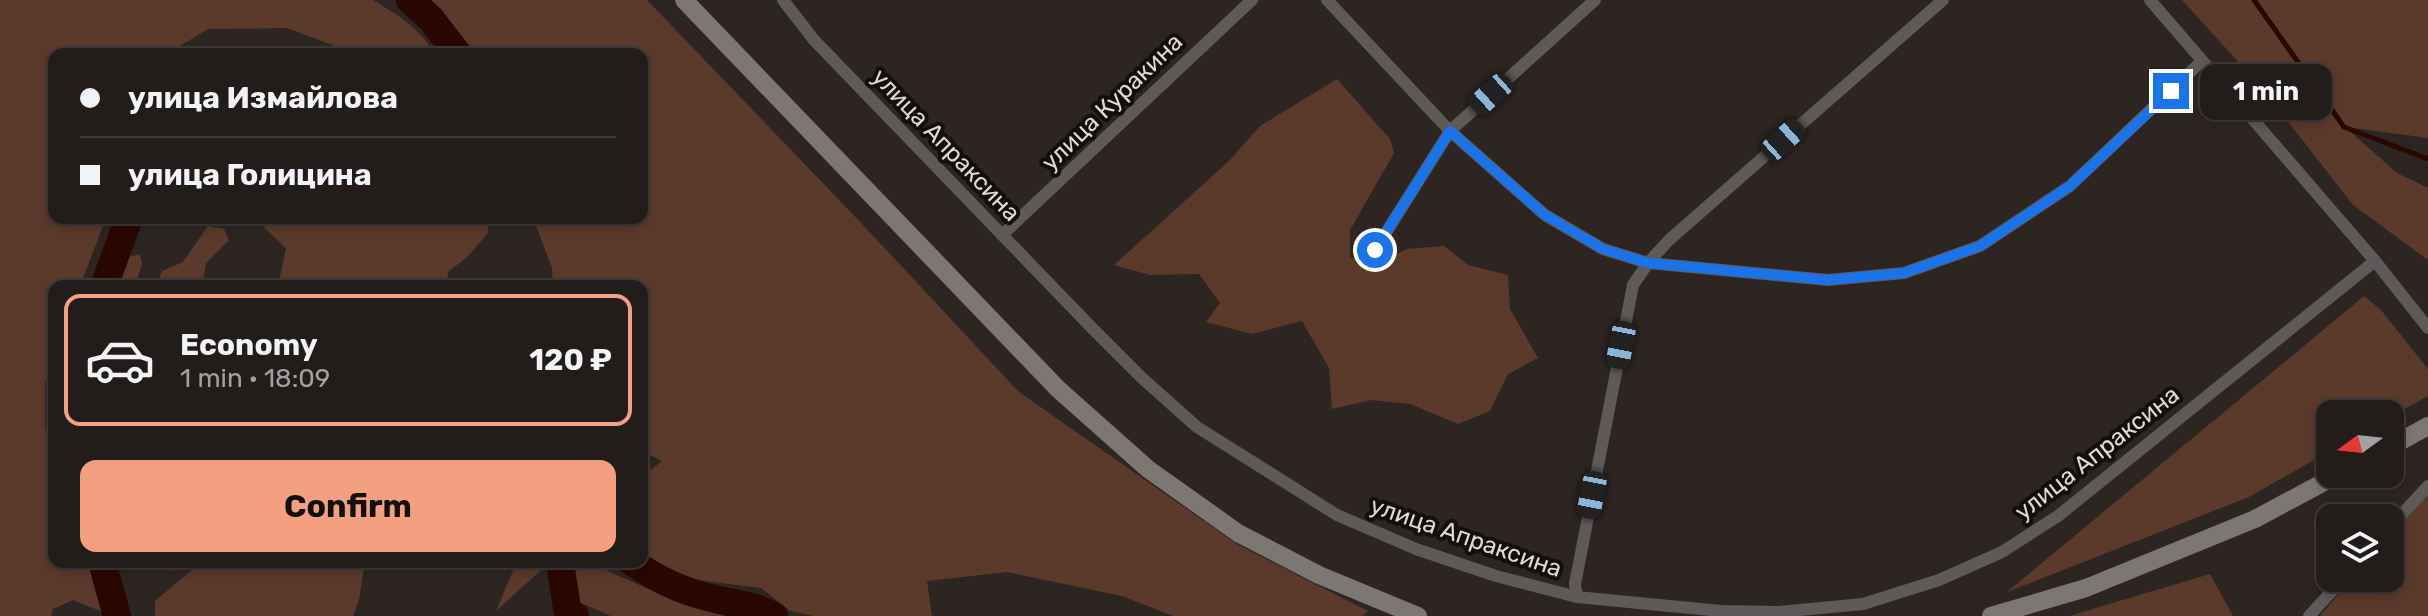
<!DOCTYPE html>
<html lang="en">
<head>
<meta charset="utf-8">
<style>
	:root { --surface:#221c1a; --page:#2e2927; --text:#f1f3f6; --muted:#a2a1a2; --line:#3f3a39; --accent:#f2a07f }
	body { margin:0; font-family:Rubik,sans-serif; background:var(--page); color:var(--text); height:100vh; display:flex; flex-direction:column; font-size:30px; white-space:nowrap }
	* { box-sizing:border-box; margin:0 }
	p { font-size:26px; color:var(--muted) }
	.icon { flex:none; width:44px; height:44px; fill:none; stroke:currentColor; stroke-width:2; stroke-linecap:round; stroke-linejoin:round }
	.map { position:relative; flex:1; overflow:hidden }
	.panel { position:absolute; left:48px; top:280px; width:600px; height:288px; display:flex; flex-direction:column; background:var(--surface); border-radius:16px; box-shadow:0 4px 12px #0003,0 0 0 2px var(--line) }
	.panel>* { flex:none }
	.banner { position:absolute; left:48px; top:48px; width:600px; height:176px; border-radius:16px; box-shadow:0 4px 12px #0003,0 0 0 2px var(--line); display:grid; align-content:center; height:176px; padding:0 32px; background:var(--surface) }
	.needle { width:52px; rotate:255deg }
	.tools { position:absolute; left:2316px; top:400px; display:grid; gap:16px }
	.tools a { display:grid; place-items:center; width:88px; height:88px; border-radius:16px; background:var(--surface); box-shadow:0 4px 12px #0003,0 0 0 2px var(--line); font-size:40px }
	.end { position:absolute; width:36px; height:36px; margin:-18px; border:10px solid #1a73e8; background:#fff; box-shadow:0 0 0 4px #fff }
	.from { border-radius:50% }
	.bubble { position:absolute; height:56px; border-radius:16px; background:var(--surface); box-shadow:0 4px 12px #0003,0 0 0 2px var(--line); font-size:26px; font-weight:700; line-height:56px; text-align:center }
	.car { position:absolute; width:24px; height:48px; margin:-24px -12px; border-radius:10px; box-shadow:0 0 6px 2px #0007; background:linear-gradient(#222 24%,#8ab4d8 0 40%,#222 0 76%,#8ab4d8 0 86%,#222 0) }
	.banner b { display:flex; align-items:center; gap:28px; height:76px; font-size:30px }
	.banner b+b { border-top:2px solid var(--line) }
	.banner i { width:20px; height:20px; background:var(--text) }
	ul { padding:14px 0 0; list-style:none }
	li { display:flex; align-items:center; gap:24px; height:132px; margin:0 16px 12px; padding:0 16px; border:4px solid transparent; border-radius:16px }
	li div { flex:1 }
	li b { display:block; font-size:30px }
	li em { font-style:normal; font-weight:700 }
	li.active { border-color:var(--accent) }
	li>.icon { width:72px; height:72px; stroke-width:1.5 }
	.button { display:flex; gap:16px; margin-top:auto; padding:16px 32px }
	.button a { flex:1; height:92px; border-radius:16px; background:var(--accent); color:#111; font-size:32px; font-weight:700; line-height:92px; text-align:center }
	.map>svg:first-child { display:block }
</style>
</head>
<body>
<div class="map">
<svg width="2428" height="616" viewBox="0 0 2428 616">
	<rect width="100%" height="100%" fill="#2d2522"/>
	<g fill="#5b3a2c">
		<path d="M 0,0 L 373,0 C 391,11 427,32 433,54 L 356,54 L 287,28 L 208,29 L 167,54 L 54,54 L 54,218 L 106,218 L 80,286 L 54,286 L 54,356 L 45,383 L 45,428 L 54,456 L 54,562 L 88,562 L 105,613 L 73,600 L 53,609 L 51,616 L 0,616 Z"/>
		<path d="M 429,0 L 647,0 L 864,226 L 1019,392 L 1237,544 L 1368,611 L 1362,616 L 1173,616 L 1122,596 L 1007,572 L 927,581 L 932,616 L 814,616 L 790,611 L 761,588 L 665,576 L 642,561 L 642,477 L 662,461 L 642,451 L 642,286 L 553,286 L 552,268 L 535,223 L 535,218 L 642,218 L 642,54 L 474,54 Z"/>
		<path d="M 2182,0 L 2428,0 L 2428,138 L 2345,127 L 2397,173 L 2428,188 L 2428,260 L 2353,205 L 2261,87 Z"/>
		<path d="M 1337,79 L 1390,139 L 1394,153 L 1350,230 L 1350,257 L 1374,268 L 1406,249 L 1444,246 L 1468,265 L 1508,275 L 1510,309 L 1538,358 L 1508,374 L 1490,411 L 1458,424 L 1410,404 L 1371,400 L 1332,409 L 1329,368 L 1302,321 L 1252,334 L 1206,322 L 1220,303 L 1199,274 L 1150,275 L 1114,265 L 1229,161 L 1260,126 Z"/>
		<path d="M 254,218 L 489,218 L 488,233 L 467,257 L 448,272 L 447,286 L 270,286 L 279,281 L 286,248 Z"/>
		<path d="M 208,226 L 224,229 L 229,240 L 206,263 L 202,286 L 156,286 L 162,271 L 183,262 Z"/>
		<path d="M 140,254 L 142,264 L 135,286 L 111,286 L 124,258 Z"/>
		<path d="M 2364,296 L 2381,310 L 2428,369 L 2428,396 L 2390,417 L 2390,414 L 2330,414 L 2330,451 L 2249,497 L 2007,592 Z"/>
		<path d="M 2428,491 L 2428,616 L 2320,616 L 2352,578 L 2390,578 L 2390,535 Z"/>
		<path d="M 164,562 L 365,562 L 359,600 L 353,616 L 155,616 L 155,601 L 198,565 L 170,571 Z"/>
		<path d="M 521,562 L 550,562 L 496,611 L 515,566 Z"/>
		<path d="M 580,563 L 592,564 L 646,588 L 724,616 L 611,616 L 579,602 L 568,588 L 565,571 Z"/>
		<path d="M 2210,574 L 2233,616 L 2069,616 Z"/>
	</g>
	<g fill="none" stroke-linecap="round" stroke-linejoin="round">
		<path stroke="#2a0700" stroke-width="5" d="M 2254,0 L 2344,127 L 2428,159"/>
		<g stroke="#2a0700" stroke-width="28">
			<path d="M 410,0 L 431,19 L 458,54"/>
			<path d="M 104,286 L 129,218"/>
			<path d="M 102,562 L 117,616"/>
			<path d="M 564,562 L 560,563 L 568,614 L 575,616"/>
			<path d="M 632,562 C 657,579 677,589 707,597 C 732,604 750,603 774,616"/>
		</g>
		<g stroke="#5e5a59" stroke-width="12">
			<path d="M 783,0 L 814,40 L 1093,329 L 1142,378 L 1197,427 L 1337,515 L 1416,549 L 1496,576 L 1577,597 L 1721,611 L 1779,612 L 1863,604 L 1939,580 L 2002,552 L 2058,516 L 2375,261"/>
			<path d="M 1327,0 L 1450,131 L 1545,215 L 1603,249 L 1648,263 L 1828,280 L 1904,273 L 1980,246 L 2070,186 L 2202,61"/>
			<path d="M 2150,0 L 2375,261 L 2428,328"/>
			<path d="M 1002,235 L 1252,0"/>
			<path d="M 1375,250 L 1450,131 L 1595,0"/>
			<path d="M 2390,527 L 2428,486"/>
			<path d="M 1577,597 L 1575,584 L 1633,285 L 1648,263 L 1669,240 L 1943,0"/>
			<path d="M 2309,616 L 2344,578"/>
		</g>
		<g stroke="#7d7774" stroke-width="18">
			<path d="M 684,0 L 1058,389 L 1148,469 L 1238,533 L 1319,575 L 1418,616"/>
			<path d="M 2390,447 L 2428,426"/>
			<path d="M 1991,616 L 2086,588 L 2255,519 L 2339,474"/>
		</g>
	</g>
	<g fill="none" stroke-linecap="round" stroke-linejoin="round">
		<path stroke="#1a73e8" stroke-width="10" d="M 1375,250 L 1450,131 L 1545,215 L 1603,249 L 1648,263 L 1828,280 L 1904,273 L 1980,246 L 2070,186 L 2171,91"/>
	</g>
	<g text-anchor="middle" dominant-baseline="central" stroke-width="8" stroke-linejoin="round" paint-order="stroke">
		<g font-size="24" fill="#dfdad8" stroke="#120f0e">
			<text transform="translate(1112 102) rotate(-44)">улица Куракина</text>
			<text transform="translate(946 145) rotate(46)">улица Апраксина</text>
			<text transform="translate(2097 453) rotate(-38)">улица Апраксина</text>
			<text transform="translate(1466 537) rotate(19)">улица Апраксина</text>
		</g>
	</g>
</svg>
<div class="tools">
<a><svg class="needle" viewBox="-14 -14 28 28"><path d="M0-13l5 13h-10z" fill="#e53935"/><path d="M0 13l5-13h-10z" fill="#a2a1a2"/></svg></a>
<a><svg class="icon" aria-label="layers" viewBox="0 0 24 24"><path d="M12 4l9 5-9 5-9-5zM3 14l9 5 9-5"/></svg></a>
</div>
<i class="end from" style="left:1375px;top:250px"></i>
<i class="end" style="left:2171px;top:91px"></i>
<div class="bubble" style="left:2200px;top:64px;width:132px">1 min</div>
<i class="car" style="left:1491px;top:94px;rotate:228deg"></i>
<i class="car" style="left:1783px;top:140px;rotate:48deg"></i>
<i class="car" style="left:1621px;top:345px;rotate:191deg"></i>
<i class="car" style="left:1592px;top:495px;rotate:191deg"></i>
<div class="banner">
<b><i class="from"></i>улица Измайлова</b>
<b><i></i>улица Голицина</b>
</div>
<section class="panel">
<ul>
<li class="active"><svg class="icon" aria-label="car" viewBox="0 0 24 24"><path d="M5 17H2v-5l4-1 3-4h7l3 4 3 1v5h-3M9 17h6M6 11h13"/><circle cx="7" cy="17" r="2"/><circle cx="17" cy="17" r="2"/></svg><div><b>Economy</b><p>1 min · 18:09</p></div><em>120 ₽</em></li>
</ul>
<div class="button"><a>Confirm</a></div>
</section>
</div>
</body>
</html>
